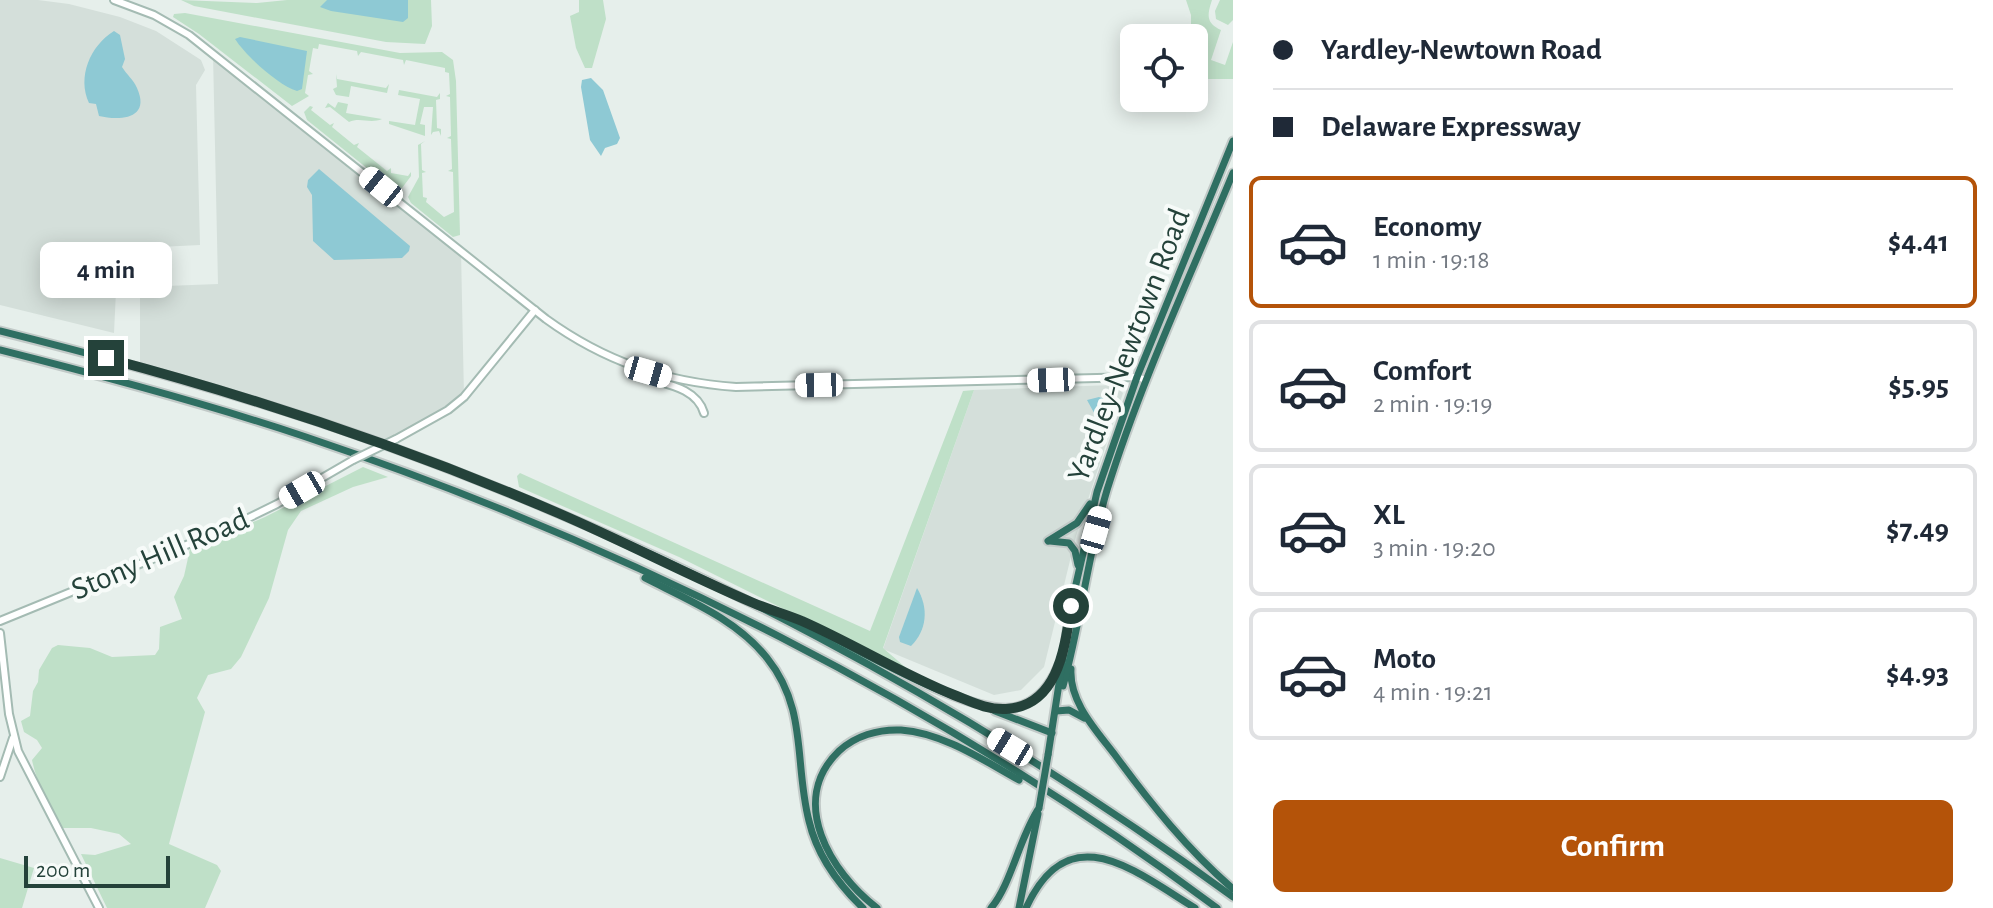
<!DOCTYPE html>
<html lang="en">
<head>
<meta charset="utf-8">
<style>
	:root { --surface:#fff; --page:#f6f6f7; --text:#1f2937; --muted:#747a83; --line:#e0e1e3; --accent:#b45309 }
	body { margin:0; font-family:"Alegreya Sans",sans-serif; background:var(--page); color:var(--text); height:100vh; display:flex; flex-direction:column; font-size:30px; white-space:nowrap }
	* { box-sizing:border-box; margin:0 }
	p { font-size:26px; color:var(--muted) }
	.icon { flex:none; width:44px; height:44px; fill:none; stroke:currentColor; stroke-width:2; stroke-linecap:round; stroke-linejoin:round }
	.map { position:relative; flex:1; overflow:hidden }
	.drawer { display:flex; flex-direction:column; background:var(--surface); width:760px }
	.drawer>* { flex:none }
	.top-card { display:grid; align-content:center; height:176px; padding:0 40px; background:var(--surface) }
	.controls { position:absolute; left:1120px; top:24px; display:grid; gap:16px }
	.controls a { display:grid; place-items:center; width:88px; height:88px; border-radius:12px; background:var(--surface); box-shadow:0 4px 20px #0003; font-size:40px }
	.scale { position:absolute; left:24px; bottom:20px; width:146px; box-sizing:border-box; padding-left:8px; border:4px solid #24423a; border-top:0; font-size:22px; line-height:28px; white-space:nowrap; color:#24423a; -webkit-text-stroke:6px #f7fbf9; paint-order:stroke }
	.end { position:absolute; width:36px; height:36px; margin:-18px; border:10px solid #24423a; background:#fff; box-shadow:0 0 0 4px #fff }
	.from { border-radius:50% }
	.bubble { position:absolute; height:56px; border-radius:12px; background:var(--surface); box-shadow:0 4px 20px #0003; font-size:26px; font-weight:600; line-height:56px; text-align:center }
	.car { position:absolute; width:24px; height:48px; margin:-24px -12px; border-radius:10px; box-shadow:0 0 6px 2px #0007; background:linear-gradient(#fff 24%,#345 0 40%,#fff 0 76%,#345 0 86%,#fff 0) }
	.top-card b { display:flex; align-items:center; gap:28px; height:76px; font-size:30px }
	.top-card b+b { border-top:2px solid var(--line) }
	.top-card i { width:20px; height:20px; background:var(--text) }
	ul { padding:0; list-style:none }
	li { display:flex; align-items:center; gap:24px; height:132px; margin:0 16px 12px; padding:0 24px; border:4px solid var(--line); border-radius:12px }
	li div { flex:1 }
	li b { display:block; font-size:30px }
	li em { font-style:normal; font-weight:600 }
	li.active { border-color:var(--accent) }
	li>.icon { width:72px; height:72px; stroke-width:1.5 }
	.action { display:flex; gap:16px; margin-top:auto; padding:16px 40px }
	.action a { flex:1; height:92px; border-radius:12px; background:var(--accent); color:#fff; font-size:32px; font-weight:600; line-height:92px; text-align:center }
	main { display:flex; flex:1; min-height:0 }
	.map>svg:first-child { display:block }
</style>
</head>
<body>
<main>
<div class="map">
<svg width="1233" height="908" viewBox="0 0 1233 908">
	<rect width="100%" height="100%" fill="#e6efeb"/>
	<g fill="#d4dfda">
		<path d="M 0,0 L 38,0 L 69,4 L 120,17 L 156,31 L 201,60 L 205,70 L 196,85 L 200,245 L 118,249 L 114,333 L 0,305 Z"/>
		<path d="M 213,54 L 461,251 L 464,397 L 448,410 L 384,444 L 140,367 L 140,287 L 218,284 Z"/>
		<path d="M 1113,385 L 1123,393 L 1076,536 L 1044,667 L 1021,690 L 994,695 L 883,649 L 974,390 Z"/>
	</g>
	<g fill="#bfe0c8">
		<path d="M 181,0 L 257,3 L 287,0 L 431,0 L 432,26 L 425,44 L 386,42 L 194,6 Z"/>
		<path d="M 579,0 L 603,0 L 606,19 L 592,68 L 585,68 L 576,48 L 570,16 L 579,12 Z"/>
		<path d="M 1186,0 L 1212,0 C 1207,15 1206,23 1221,30 L 1211,60 L 1225,65 L 1233,42 L 1233,79 L 1205,79 L 1194,75 L 1194,38 L 1181,38 L 1181,34 L 1191,33 L 1191,15 Z"/>
		<path d="M 1220,0 L 1233,0 L 1233,20 L 1228,25 L 1216,19 L 1215,11 Z"/>
		<path d="M 185,13 L 400,53 L 442,52 L 453,60 L 456,81 L 460,235 L 453,237 L 411,203 L 408,197 L 419,177 L 418,145 L 425,141 L 421,144 L 422,170 L 426,172 L 422,173 L 423,197 L 427,198 L 426,202 L 444,217 L 454,212 L 453,172 L 448,171 L 452,169 L 451,139 L 447,138 L 451,136 L 450,97 L 446,96 L 450,94 L 449,73 L 445,72 L 445,68 L 406,60 L 404,65 L 403,60 L 361,52 L 358,56 L 357,51 L 319,44 L 318,49 L 313,48 L 309,71 L 313,74 L 308,75 L 305,93 L 309,96 L 292,106 L 199,34 L 173,17 L 174,14 Z"/>
		<path d="M 336,74 L 337,79 L 386,88 L 389,84 L 387,93 L 351,86 L 349,97 L 336,95 L 333,89 L 337,87 Z"/>
		<path d="M 399,90 L 437,97 L 440,93 L 440,99 L 436,100 L 437,128 L 441,129 L 441,136 L 439,131 L 433,132 L 431,135 L 433,107 L 424,107 L 420,124 L 425,125 L 425,136 L 389,124 L 389,121 L 415,125 L 420,99 L 398,95 Z"/>
		<path d="M 338,102 L 348,104 L 346,113 L 382,119 C 370,124 360,117 349,122 L 330,107 L 325,108 L 328,103 L 335,108 Z"/>
		<path d="M 310,106 L 313,107 L 311,110 L 330,125 L 334,123 L 332,127 L 354,145 L 359,143 L 357,147 L 387,171 L 391,168 L 391,173 L 408,176 L 411,172 L 411,176 L 402,188 L 393,189 L 307,120 L 304,112 Z"/>
		<path d="M 974,390 L 883,648 L 912,673 L 679,557 L 519,487 L 517,476 L 520,473 L 870,631 L 963,391 Z"/>
		<path d="M 363,467 L 388,477 L 353,487 L 301,511 L 288,530 L 269,598 L 241,657 L 231,669 L 208,675 L 197,698 L 205,712 L 169,844 L 217,865 L 221,871 L 205,908 L 107,908 L 81,854 L 95,855 L 131,844 L 119,834 L 91,828 L 63,828 C 51,806 37,786 32,760 L 42,748 L 37,740 L 24,732 L 21,721 L 30,716 L 33,691 L 38,682 L 39,670 L 52,648 L 58,645 L 90,648 L 112,657 L 155,655 L 159,649 L 160,627 L 182,619 L 174,597 L 184,576 L 190,549 L 265,517 Z"/>
		<path d="M 0,858 L 34,868 L 22,908 L 0,908 Z"/>
	</g>
	<g fill="#8ec9d4">
		<path d="M 327,0 L 408,0 L 408,18 L 403,22 L 331,11 L 320,7 Z"/>
		<path d="M 114,31 L 120,35 L 125,59 L 122,67 C 127,75 133,79 137,88 C 151,119 120,121 99,116 L 96,104 L 89,103 C 77,77 90,46 114,31 Z"/>
		<path d="M 240,37 L 307,51 L 302,89 L 297,91 C 278,85 246,56 235,39 Z"/>
		<path d="M 591,78 L 603,90 L 620,138 L 617,144 L 605,148 L 601,156 L 590,140 L 581,87 L 582,80 Z"/>
		<path d="M 319,169 L 410,246 L 409,251 L 402,258 L 334,260 L 313,241 L 312,195 L 307,187 L 308,180 Z"/>
		<path d="M 1099,397 L 1108,400 L 1099,422 L 1087,400 Z"/>
		<path d="M 917,588 C 929,608 927,630 911,646 L 900,642 L 899,637 Z"/>
	</g>
	<g fill="none" stroke-linecap="round" stroke-linejoin="round">
		<defs>
			<g id="secondary">
				<path d="M 114,0 L 154,15 L 189,35 L 546,319 C 604,361 665,382 736,387 L 1137,377 L 1146,380"/>
				<path d="M 634,368 L 639,376 C 662,384 696,386 704,413"/>
				<path d="M 396,439 L 448,410 L 464,397 L 535,310"/>
				<path d="M 0,621 L 228,528 L 277,504 L 353,460"/>
				<path d="M 0,633 L 9,714 L 18,751 L 99,908"/>
				<path d="M 0,777 L 13,738"/>
			</g>
			<g id="highway">
				<path d="M 0,331 C 124,362 248,396 369,439 C 677,549 969,704 1233,897"/>
				<path d="M 0,350 C 103,376 205,403 306,437 C 630,546 942,704 1217,908"/>
				<path d="M 1048,541 L 1077,523 L 1090,504"/>
				<path d="M 1050,541 L 1069,543 L 1075,551 L 1078,565"/>
				<path d="M 645,578 C 688,600 736,619 767,658 C 808,709 794,763 809,821 C 817,855 838,884 863,908"/>
				<path d="M 784,615 C 837,634 968,720 1017,707 C 1038,702 1051,684 1059,665"/>
				<path d="M 1071,669 C 1069,702 1096,730 1115,755 C 1151,804 1187,849 1233,889"/>
				<path d="M 1063,686 C 1081,621 1088,554 1107,490 C 1141,381 1190,277 1233,173"/>
				<path d="M 995,711 L 1052,733"/>
				<path d="M 1056,711 L 1069,710 L 1084,718"/>
				<path d="M 1048,755 L 1071,606 L 1097,492 L 1137,377 L 1233,141"/>
				<path d="M 877,908 C 831,873 787,801 839,751 C 855,736 878,729 901,730 C 943,733 983,760 1019,780"/>
				<path d="M 991,908 C 1011,885 1019,838 1039,808"/>
				<path d="M 1019,908 L 1038,814"/>
				<path d="M 1026,908 C 1069,815 1133,870 1195,908"/>
			</g>
		</defs>
		<use href="#secondary" stroke="#a4bbb3" stroke-width="10"/>
		<use href="#highway" stroke="#c2cac8" stroke-width="11"/>
		<use href="#secondary" stroke="#fff" stroke-width="6"/>
		<use href="#highway" stroke="#2f6f62" stroke-width="7"/>
		<defs>
			<path id="secondary-bridge" d="M 353,460 L 396,439"/>
			<path id="highway-bridge" d="M 1039,808 L 1048,755"/>
		</defs>
		<use href="#secondary-bridge" stroke="#a4bbb3" stroke-width="10" stroke-linecap="butt"/>
		<use href="#highway-bridge" stroke="#c2cac8" stroke-width="11" stroke-linecap="butt"/>
		<use href="#secondary-bridge" stroke="#fff" stroke-width="6"/>
		<use href="#highway-bridge" stroke="#2f6f62" stroke-width="7"/>
	</g>
	<g fill="none" stroke-linecap="round" stroke-linejoin="round">
		<path stroke="#24423a" stroke-width="10" d="M 106,358 C 260,399 412,450 558,513 C 623,541 686,574 751,602 C 767,609 785,614 802,621 C 854,644 902,674 954,695 C 972,702 987,710 1006,709 C 1059,706 1065,646 1071,606"/>
	</g>
	<g text-anchor="middle" dominant-baseline="central" stroke-width="8" stroke-linejoin="round" paint-order="stroke">
		<g font-size="32" fill="#24423a" stroke="#f7fbf9">
			<text transform="translate(1129 345) rotate(-69)">Yardley-Newtown Road</text>
			<text transform="translate(160 554) rotate(-23)">Stony Hill Road</text>
		</g>
	</g>
</svg>
<div class="controls">
<a><svg class="icon" aria-label="locate" viewBox="0 0 24 24"><circle cx="12" cy="12" r="6"/><path d="M12 2v4M12 18v4M2 12h4M18 12h4"/></svg></a>
</div>
<div class="scale">200 m</div>
<i class="end from" style="left:1071px;top:606px"></i>
<i class="end" style="left:106px;top:358px"></i>
<div class="bubble" style="left:40px;top:242px;width:132px">4 min</div>
<i class="car" style="left:381px;top:187px;rotate:309deg"></i>
<i class="car" style="left:648px;top:372px;rotate:106deg"></i>
<i class="car" style="left:1051px;top:380px;rotate:268deg"></i>
<i class="car" style="left:819px;top:385px;rotate:269deg"></i>
<i class="car" style="left:302px;top:490px;rotate:240deg"></i>
<i class="car" style="left:1096px;top:530px;rotate:16deg"></i>
<i class="car" style="left:1010px;top:747px;rotate:301deg"></i>
</div>
<section class="drawer">
<div class="top-card">
<b><i class="from"></i>Yardley-Newtown Road</b>
<b><i></i>Delaware Expressway</b>
</div>
<ul>
<li class="active"><svg class="icon" aria-label="car" viewBox="0 0 24 24"><path d="M5 17H2v-5l4-1 3-4h7l3 4 3 1v5h-3M9 17h6M6 11h13"/><circle cx="7" cy="17" r="2"/><circle cx="17" cy="17" r="2"/></svg><div><b>Economy</b><p>1 min · 19:18</p></div><em>$4.41</em></li>
<li><svg class="icon" aria-label="car" viewBox="0 0 24 24"><path d="M5 17H2v-5l4-1 3-4h7l3 4 3 1v5h-3M9 17h6M6 11h13"/><circle cx="7" cy="17" r="2"/><circle cx="17" cy="17" r="2"/></svg><div><b>Comfort</b><p>2 min · 19:19</p></div><em>$5.95</em></li>
<li><svg class="icon" aria-label="car" viewBox="0 0 24 24"><path d="M5 17H2v-5l4-1 3-4h7l3 4 3 1v5h-3M9 17h6M6 11h13"/><circle cx="7" cy="17" r="2"/><circle cx="17" cy="17" r="2"/></svg><div><b>XL</b><p>3 min · 19:20</p></div><em>$7.49</em></li>
<li><svg class="icon" aria-label="car" viewBox="0 0 24 24"><path d="M5 17H2v-5l4-1 3-4h7l3 4 3 1v5h-3M9 17h6M6 11h13"/><circle cx="7" cy="17" r="2"/><circle cx="17" cy="17" r="2"/></svg><div><b>Moto</b><p>4 min · 19:21</p></div><em>$4.93</em></li>
</ul>
<div class="action"><a>Confirm</a></div>
</section>
</main>
</body>
</html>
